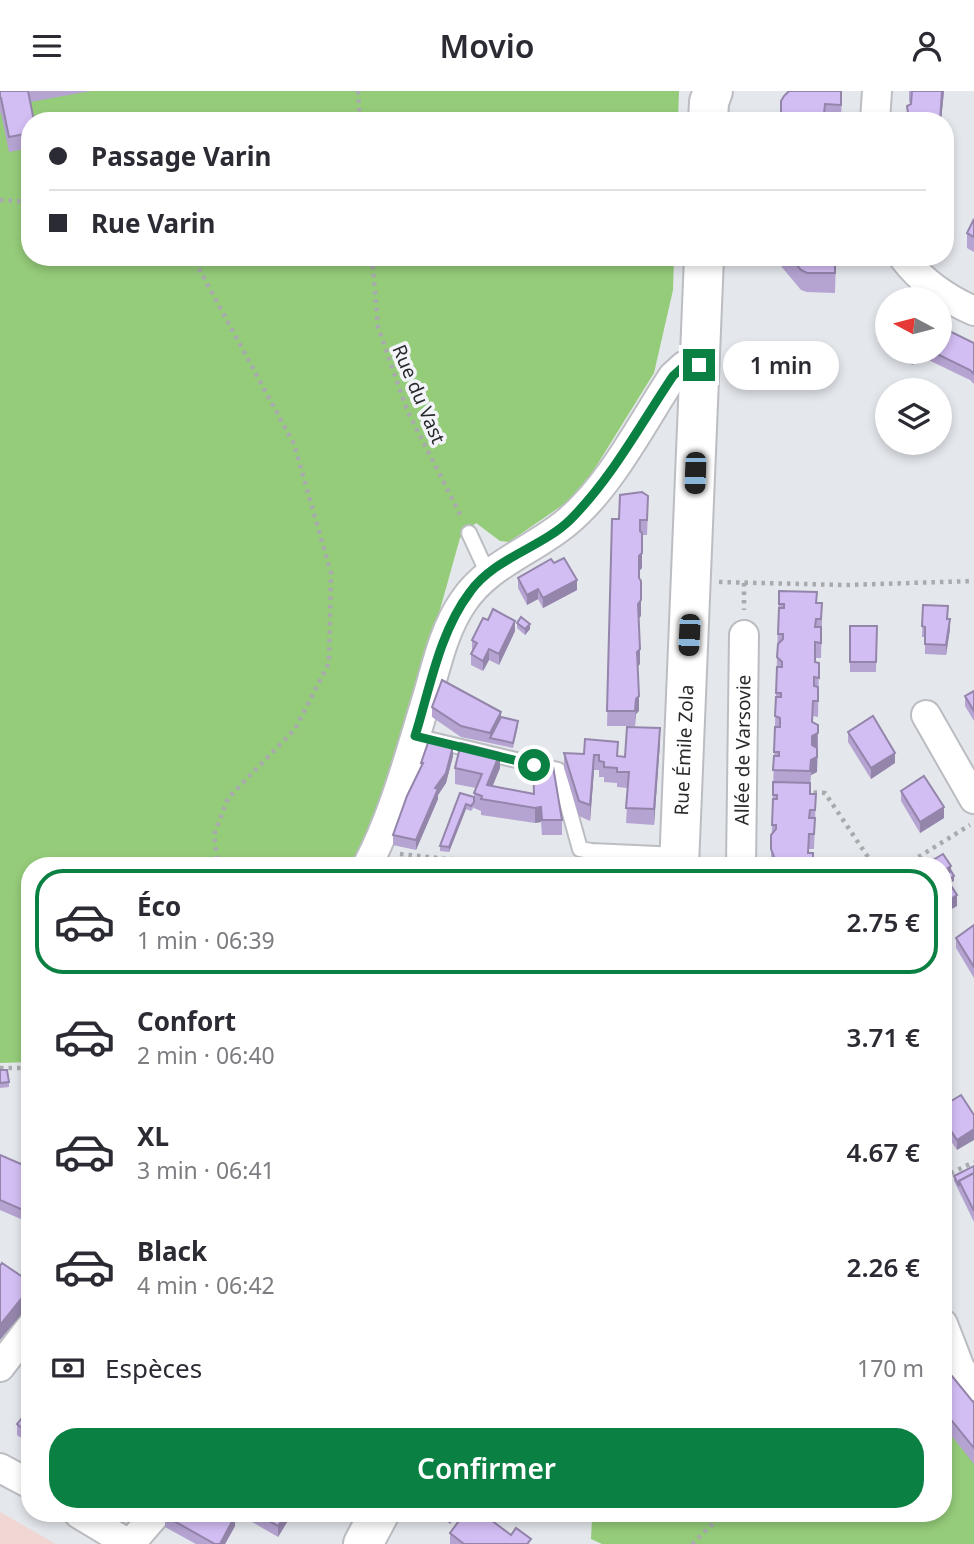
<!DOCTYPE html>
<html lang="fr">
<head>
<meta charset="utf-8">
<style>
	:root { --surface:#fff; --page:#f7f7f7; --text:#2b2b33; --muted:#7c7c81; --line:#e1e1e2; --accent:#0b8043 }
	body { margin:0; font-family:"Noto Sans",sans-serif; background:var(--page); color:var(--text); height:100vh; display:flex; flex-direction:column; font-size:26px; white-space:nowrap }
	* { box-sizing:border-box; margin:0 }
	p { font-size:23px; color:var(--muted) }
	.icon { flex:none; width:38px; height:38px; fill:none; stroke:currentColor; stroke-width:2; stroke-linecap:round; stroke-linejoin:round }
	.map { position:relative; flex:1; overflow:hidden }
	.drawer { position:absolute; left:21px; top:766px; width:931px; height:665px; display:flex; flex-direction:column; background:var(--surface); border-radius:28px; box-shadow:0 4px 10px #0003 }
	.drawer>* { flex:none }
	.hud { position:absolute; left:21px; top:21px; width:933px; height:154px; border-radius:28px; box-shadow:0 4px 10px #0003; display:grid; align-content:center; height:154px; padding:0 28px; background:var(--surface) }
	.needle { width:46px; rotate:277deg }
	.controls { position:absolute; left:875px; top:196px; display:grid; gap:14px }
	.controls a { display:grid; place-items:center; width:77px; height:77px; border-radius:50%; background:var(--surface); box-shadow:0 4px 10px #0003; font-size:35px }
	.end { position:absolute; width:32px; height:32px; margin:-16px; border:9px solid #0b8043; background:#fff; box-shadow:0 0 0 4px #fff }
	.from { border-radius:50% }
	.bubble { position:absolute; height:49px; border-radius:24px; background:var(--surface); box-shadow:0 4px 10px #0003; font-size:23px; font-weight:600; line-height:49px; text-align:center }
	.car { position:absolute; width:21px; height:42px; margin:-21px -10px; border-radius:9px; box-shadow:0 0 5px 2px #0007; background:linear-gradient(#222 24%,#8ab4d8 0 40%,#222 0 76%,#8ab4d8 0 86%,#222 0) }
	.hud b { display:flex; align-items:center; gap:24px; height:66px; font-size:26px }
	.hud b+b { border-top:2px solid var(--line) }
	.hud i { width:18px; height:18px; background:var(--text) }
	ul { padding:12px 0 0; list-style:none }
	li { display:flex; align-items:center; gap:21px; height:105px; margin:0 14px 10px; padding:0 14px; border:4px solid transparent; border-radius:28px }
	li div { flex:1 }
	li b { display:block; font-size:26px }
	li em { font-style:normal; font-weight:600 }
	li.selected { border-color:var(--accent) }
	li>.icon { width:63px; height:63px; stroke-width:1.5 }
	.pay { display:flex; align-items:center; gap:18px; height:77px; padding:0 28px; font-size:26px }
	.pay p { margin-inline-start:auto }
	.cta { display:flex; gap:14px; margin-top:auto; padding:14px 28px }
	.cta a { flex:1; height:80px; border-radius:28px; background:var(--accent); color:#fff; font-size:28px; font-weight:600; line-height:80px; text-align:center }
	header { display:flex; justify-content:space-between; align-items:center; height:91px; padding:0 28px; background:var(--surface); font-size:32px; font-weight:600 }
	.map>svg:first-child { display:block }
</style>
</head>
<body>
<header><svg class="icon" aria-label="menu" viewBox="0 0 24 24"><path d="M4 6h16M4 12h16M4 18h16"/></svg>Movio<svg class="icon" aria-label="person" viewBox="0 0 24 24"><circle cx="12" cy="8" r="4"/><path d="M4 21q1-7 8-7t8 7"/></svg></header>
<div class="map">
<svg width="974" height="1453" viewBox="0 0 974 1453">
	<rect width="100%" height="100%" fill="#e4e7ec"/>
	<path fill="#f1d6d3" d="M 0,1421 L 56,1453 L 0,1453 Z"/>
	<g fill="#95cc7a">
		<path d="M 0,0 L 679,0 L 678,30 L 30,30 L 30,166 L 674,166 L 673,199 L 654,282 L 592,382 L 567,411 L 509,451 L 500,450 L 476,432 L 460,447 L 401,658 L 354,775 L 30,775 L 30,971 L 0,972 Z"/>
		<path d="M 943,1289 L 974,1327 L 974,1453 L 602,1453 L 591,1448 L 592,1428 L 585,1423 L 943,1423 Z"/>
	</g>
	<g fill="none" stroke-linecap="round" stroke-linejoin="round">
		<defs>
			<g id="lane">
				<path d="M 469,442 L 488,483"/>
				<path d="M 415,645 L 558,679 L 580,758 L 591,760 L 679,764"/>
			</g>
			<g id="street">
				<path d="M 875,30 L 877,0"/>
				<path d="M 903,166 C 921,190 947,208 974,220"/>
				<path d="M 926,624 L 974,708"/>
				<path d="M 367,775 C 394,724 409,665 426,610 C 436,577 443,540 463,511 C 488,473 534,459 567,431 C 610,396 642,332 673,285 L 684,275 L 699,274"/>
				<path id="s1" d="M 741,775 L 744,544"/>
				<path d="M 943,1233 L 960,1277 L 974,1295"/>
				<path d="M 0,1276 L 30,1237"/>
				<path d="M 0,1377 L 30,1393"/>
				<path d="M 79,1423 L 129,1453"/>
				<path d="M 130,1453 L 156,1423"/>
			</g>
			<g id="secondary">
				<path d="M 708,30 L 709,11 L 713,0"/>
				<path id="s2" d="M 679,775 L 704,166"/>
				<path d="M 363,1453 L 379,1423"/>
			</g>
		</defs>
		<use href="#lane" stroke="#bbbdc2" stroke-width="18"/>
		<use href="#street" stroke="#bbbdc2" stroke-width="32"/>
		<use href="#secondary" stroke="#bbbdc2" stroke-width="42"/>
		<g stroke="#a8aaae" stroke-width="4.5" stroke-dasharray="3.5 5" stroke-linecap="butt">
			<path d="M 358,0 L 360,30"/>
			<path d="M 0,109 L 30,111"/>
			<path d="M 187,166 L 197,174 L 294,353 L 331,482 L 329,572 L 295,638 L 228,707 L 214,744 L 218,775"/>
			<path d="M 372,166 L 378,236 L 407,319 L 462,427"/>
			<path d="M 719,491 L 846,494 L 974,490"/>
			<path d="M 744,492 L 744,519"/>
			<path d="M 805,701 L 825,702 L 874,775"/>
			<path d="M 400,763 L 447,768 L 566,771"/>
			<path d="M 904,775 L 970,734"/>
			<path d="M 0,977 L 30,977"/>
			<path d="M 943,1086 L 974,1071"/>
			<path d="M 692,1453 L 723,1423"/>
		</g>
		<use href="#lane" stroke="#fff" stroke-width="14"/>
		<use href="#street" stroke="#fff" stroke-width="28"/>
		<use href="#secondary" stroke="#fff" stroke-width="38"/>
	</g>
	<g fill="#b5a3d2">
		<path d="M 0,0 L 91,0 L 30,11 L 30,57 L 9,61 L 1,22 L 0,22 Z"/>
		<path d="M 842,0 L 841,30 L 781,30 Z"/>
		<path d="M 909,0 L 944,0 L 941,30 L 907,30 L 907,15 L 911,13 L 911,12 L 909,11 Z"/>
		<path d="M 945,78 L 947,97 L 947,112 L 945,113 Z"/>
		<path d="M 974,128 L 974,161 L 967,157 L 967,142 Z"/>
		<path d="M 776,166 L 836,166 L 835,202 L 807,201 L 801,199 L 776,169 Z"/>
		<path d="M 941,236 L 974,252 L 974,293 L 970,289 L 918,264 L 913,274 L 901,267 L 901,261 L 940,261 Z"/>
		<path d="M 648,420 L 647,444 L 642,444 L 642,477 L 639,480 L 641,505 L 641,525 L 638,527 L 640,573 L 637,576 L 639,620 L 636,623 L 635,635 L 607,635 L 612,428 L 619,428 Z"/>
		<path d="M 554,472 L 577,499 L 543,517 L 538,508 L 527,514 L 518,497 L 518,487 Z"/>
		<path d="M 779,500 L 817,512 L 822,528 L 821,567 L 815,567 L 815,571 L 819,572 L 818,626 L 813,625 L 813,631 L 818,649 L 817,681 L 811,684 L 810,694 L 810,703 L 816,703 L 814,758 L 809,758 L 809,762 L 813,775 L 771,768 Z"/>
		<path d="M 923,514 L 948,528 L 950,538 L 946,564 L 925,563 L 925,546 L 922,546 Z"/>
		<path d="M 517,532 L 530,538 L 525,544 L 517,537 Z"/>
		<path d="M 850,535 L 877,535 L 876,581 L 850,581 Z"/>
		<path d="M 515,540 L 499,574 L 489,569 L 483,580 L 471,574 L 471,563 L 472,560 L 472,549 Z"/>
		<path d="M 974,600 L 974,630 L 965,615 L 965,605 Z"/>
		<path d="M 432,616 L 501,626 L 518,635 L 513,657 L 461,646 L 432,626 Z"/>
		<path d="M 848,641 L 895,672 L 871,688 L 848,651 Z"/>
		<path d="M 660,652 L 654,734 L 626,732 L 628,697 L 617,696 L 617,692 L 604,691 L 604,686 L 599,686 L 599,679 L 594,679 L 590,730 L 579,725 L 564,677 L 564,662 L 625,666 Z"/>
		<path d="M 453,665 L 446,692 L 438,704 L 438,708 L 416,759 L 393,754 L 393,744 L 421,676 L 421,672 Z"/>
		<path d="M 455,677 L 500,677 L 492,695 L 562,729 L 562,744 L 542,744 L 541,731 L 535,732 L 481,724 L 481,720 L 474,717 L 474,716 L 471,720 L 466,718 L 449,761 L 440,760 L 440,755 L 460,702 L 474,706 L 474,702 L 476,697 L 455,693 Z"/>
		<path d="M 901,700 L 944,727 L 920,742 L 901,710 Z"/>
		<path d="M 974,834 L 974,887 L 956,857 L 956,847 Z"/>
		<path d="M 0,979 L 9,991 L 9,996 L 0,997 Z"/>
		<path d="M 943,1015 L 974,1024 L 957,1059 L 944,1040 L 943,1040 Z"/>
		<path d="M 0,1064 L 30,1077 L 30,1132 L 0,1119 Z"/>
		<path d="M 974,1075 L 974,1131 L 954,1090 L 954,1085 Z"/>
		<path d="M 943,1274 L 974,1312 L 974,1373 L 943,1334 Z"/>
		<path d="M 30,1317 L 30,1353 L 17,1344 L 17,1333 Z"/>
		<path d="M 240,1423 L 292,1423 L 278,1446 L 240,1424 Z"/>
		<path d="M 443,1423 L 457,1423 L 450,1433 L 443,1428 Z"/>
		<path d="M 165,1425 L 235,1435 L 225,1453 L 196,1453 L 165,1436 Z"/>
		<path d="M 450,1442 L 531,1453 L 450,1453 Z"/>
	</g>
	<g fill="#9485ab">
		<path d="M 942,0 L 944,0 L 941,30 L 940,30 Z"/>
		<path d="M 915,261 L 918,261 L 918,264 L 913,274 L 913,263 Z"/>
		<path d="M 642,442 L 642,477 L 639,480 L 639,465 Z"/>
		<path d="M 577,489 L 577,499 L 543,517 L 543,507 Z"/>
		<path d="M 641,490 L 641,525 L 638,528 L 638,513 Z"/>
		<path d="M 538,498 L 538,508 L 527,514 L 527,504 Z"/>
		<path d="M 950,528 L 950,538 L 946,564 L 946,554 Z"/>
		<path d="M 515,530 L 515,540 L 499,574 L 499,563 Z"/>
		<path d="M 530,533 L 530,538 L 525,544 L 525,538 Z"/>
		<path d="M 489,558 L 489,569 L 483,580 L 483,570 Z"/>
		<path d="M 640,558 L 640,573 L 637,576 L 637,561 Z"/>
		<path d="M 639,605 L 639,620 L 636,623 L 635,635 L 636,608 Z"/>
		<path d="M 501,621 L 501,631 L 490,647 L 490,642 Z"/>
		<path d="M 818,634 L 817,681 L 811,684 L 810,718 L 812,645 Z"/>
		<path d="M 660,637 L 660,652 L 654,734 L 654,718 Z"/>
		<path d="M 453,655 L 453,665 L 446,692 L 438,704 L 438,708 L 416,759 L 416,749 L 435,697 Z"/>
		<path d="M 500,662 L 500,677 L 487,709 L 487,694 Z"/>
		<path d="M 895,662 L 895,672 L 871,688 L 871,677 Z"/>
		<path d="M 594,664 L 594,679 L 590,730 L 590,714 Z"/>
		<path d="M 466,713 L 466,718 L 449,761 L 449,756 Z"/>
		<path d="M 541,716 L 541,731 L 535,732 L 535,717 Z"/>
		<path d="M 944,716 L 944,727 L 920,742 L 920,731 Z"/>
		<path d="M 951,775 L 951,786 L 943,787 L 943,780 Z"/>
		<path d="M 954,785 L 954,790 L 945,795 L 945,790 Z"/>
		<path d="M 957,804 L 957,815 L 943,823 L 943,813 Z"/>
		<path d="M 947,978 L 947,989 L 943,991 L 943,981 Z"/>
		<path d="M 974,1038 L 974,1049 L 957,1059 L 957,1049 Z"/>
		<path d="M 30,1197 L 30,1213 L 0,1249 L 0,1234 Z"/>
		<path d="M 286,1423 L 292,1423 L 278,1446 L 278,1435 Z"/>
		<path d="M 454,1423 L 457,1423 L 450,1433 L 450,1428 Z"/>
		<path d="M 235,1425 L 235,1435 L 225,1453 L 220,1453 Z"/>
	</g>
	<g fill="#d3bef4" stroke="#9485ab" stroke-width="2">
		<path d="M 0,0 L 28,0 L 34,30 L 30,30 L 30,42 L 9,46 L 1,7 L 0,7 Z"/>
		<path d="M 789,0 L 841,0 L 841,14 L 825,13 L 824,23 L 814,22 L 814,30 L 781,30 L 781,10 L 784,5 Z"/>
		<path d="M 912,0 L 942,0 L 940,30 L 909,30 L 907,15 L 911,13 Z"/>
		<path d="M 945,78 L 947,97 L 945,97 Z"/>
		<path d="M 974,128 L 974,146 L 967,142 Z"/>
		<path d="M 790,166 L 835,166 L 835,182 L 807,182 L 801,179 Z"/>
		<path d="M 940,232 L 941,236 L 974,252 L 974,283 L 970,279 L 933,261 L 940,261 Z"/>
		<path d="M 642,401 L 648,405 L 647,429 L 640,429 L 640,440 L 642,442 L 642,462 L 639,465 L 639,487 L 641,490 L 641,509 L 638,513 L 640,558 L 637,561 L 639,605 L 636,608 L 635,620 L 607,620 L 612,428 L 619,428 L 620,404 Z"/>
		<path d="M 564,467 L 577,489 L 543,507 L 538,498 L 527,504 L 518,487 L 551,468 L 554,472 Z"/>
		<path d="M 779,500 L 817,501 L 816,512 L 822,512 L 821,528 L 816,528 L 815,536 L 821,536 L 821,552 L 815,551 L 815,571 L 819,572 L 819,587 L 814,586 L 814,595 L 818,596 L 818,610 L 813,610 L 812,631 L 818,634 L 818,642 L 812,645 L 812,654 L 817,657 L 817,666 L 811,669 L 810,680 L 773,679 L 774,665 L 779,665 L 779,661 L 774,661 L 775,636 L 780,636 L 780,627 L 775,625 L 776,606 L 781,606 L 781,602 L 776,602 L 777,576 L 782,576 L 782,571 L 777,566 L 778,553 L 783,548 L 783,543 L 778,543 L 779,517 L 784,517 L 784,513 L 779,513 Z"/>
		<path d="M 923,514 L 948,515 L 947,528 L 950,528 L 946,554 L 925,553 L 925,536 L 922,535 Z"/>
		<path d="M 493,518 L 515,530 L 499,563 L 489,558 L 483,570 L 471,563 L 477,552 L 472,549 L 483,527 L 488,529 Z"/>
		<path d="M 521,526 L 530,533 L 525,538 L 517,532 Z"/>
		<path d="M 850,535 L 877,535 L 876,571 L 850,571 Z"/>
		<path d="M 442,589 L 501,621 L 490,642 L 461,635 L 432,616 Z"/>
		<path d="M 974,600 L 974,620 L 965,605 Z"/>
		<path d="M 873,625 L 895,662 L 871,677 L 848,641 Z"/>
		<path d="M 501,626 L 518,630 L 513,652 L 490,647 Z"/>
		<path d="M 627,636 L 660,637 L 654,718 L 626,717 L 629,681 L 617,681 L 617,677 L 604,676 L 604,671 L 599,670 L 599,664 L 594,664 L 590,714 L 579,710 L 564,662 L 584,663 L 585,648 L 618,651 L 617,665 L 625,666 Z"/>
		<path d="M 429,649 L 453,655 L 446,682 L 435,697 L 438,698 L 416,749 L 393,744 L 407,705 L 423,672 L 421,672 Z"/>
		<path d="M 461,652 L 500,662 L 487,694 L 534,703 L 533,670 L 553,675 L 562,729 L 542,729 L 541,716 L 535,717 L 481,708 L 482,705 L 474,702 L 482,683 L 455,677 Z"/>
		<path d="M 924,685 L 944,716 L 920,731 L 901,700 Z"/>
		<path d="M 773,691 L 810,692 L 810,703 L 816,703 L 815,719 L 810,719 L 809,727 L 815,727 L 814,743 L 809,743 L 808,762 L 813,762 L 813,775 L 770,775 L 770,768 L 775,768 L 771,758 L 771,744 L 776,738 L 776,734 L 772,734 L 773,708 L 777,708 L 777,704 L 773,704 Z"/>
		<path d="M 460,702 L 474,706 L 474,711 L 471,715 L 466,713 L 449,756 L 440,755 Z"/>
		<path d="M 943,763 L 951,775 L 943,780 L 943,775 L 923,775 Z"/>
		<path d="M 910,771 L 913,775 L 904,775 Z"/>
		<path d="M 951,780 L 954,785 L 947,789 L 945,784 Z"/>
		<path d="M 943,782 L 957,804 L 943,813 Z"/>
		<path d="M 974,834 L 974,876 L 956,847 Z"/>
		<path d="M 943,972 L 947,978 L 943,981 Z"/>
		<path d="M 0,979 L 7,979 L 9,991 L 0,992 Z"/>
		<path d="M 961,1004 L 974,1024 L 974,1038 L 957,1049 L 944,1029 L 943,1030 L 943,1015 Z"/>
		<path d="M 0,1064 L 30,1077 L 30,1122 L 0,1109 Z"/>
		<path d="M 974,1075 L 974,1082 L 959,1090 L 959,1095 L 954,1085 Z"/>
		<path d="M 974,1082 L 974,1120 L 959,1090 Z"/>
		<path d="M 2,1172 L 30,1191 L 30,1197 L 0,1234 L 0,1175 Z"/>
		<path d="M 943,1274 L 974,1312 L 974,1357 L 943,1319 Z"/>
		<path d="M 30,1317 L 30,1343 L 17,1333 Z"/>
		<path d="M 167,1423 L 231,1423 L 235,1425 L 220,1453 L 215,1453 L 165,1425 Z"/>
		<path d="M 256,1423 L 286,1423 L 278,1435 Z"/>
		<path d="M 443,1423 L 454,1423 L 450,1428 Z"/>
		<path d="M 464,1423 L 483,1423 L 511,1444 L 516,1437 L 531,1448 L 527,1453 L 464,1453 L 450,1442 Z"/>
	</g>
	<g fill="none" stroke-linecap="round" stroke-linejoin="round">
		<path stroke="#0b8043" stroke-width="9" d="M 534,674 L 415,645 C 430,597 439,542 470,501 C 494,467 541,457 570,429 C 612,387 640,334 673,285 L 684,275 L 699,274"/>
	</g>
	<g text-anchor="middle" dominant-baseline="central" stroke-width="7" stroke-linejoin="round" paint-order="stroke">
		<g font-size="19" fill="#292a2c" stroke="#f2f4f9">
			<text transform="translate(419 303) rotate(67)">Rue du Vast</text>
			<text stroke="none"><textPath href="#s1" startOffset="116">Allée de Varsovie</textPath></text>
			<text stroke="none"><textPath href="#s2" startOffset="116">Rue Émile Zola</textPath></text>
		</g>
	</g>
</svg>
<div class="controls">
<a><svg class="needle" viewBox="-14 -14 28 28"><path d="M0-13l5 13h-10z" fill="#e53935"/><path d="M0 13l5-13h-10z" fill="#7c7c81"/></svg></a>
<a><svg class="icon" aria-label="layers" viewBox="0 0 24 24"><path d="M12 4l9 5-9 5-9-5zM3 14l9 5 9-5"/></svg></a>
</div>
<i class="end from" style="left:534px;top:674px"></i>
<i class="end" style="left:699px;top:274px"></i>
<div class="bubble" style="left:723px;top:250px;width:116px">1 min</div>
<i class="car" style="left:695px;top:382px;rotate:182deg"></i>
<i class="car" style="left:689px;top:544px;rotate:183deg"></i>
<div class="hud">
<b><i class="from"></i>Passage Varin</b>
<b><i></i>Rue Varin</b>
</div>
<section class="drawer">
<ul>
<li class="selected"><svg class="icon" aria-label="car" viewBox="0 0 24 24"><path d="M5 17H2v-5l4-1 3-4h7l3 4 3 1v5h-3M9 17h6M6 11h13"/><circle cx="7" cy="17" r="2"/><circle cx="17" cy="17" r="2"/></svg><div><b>Éco</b><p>1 min · 06:39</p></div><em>2.75 €</em></li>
<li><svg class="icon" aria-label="car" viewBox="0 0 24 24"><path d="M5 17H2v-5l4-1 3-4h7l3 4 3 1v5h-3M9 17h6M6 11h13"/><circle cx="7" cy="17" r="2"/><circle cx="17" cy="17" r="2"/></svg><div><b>Confort</b><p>2 min · 06:40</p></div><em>3.71 €</em></li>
<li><svg class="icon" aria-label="car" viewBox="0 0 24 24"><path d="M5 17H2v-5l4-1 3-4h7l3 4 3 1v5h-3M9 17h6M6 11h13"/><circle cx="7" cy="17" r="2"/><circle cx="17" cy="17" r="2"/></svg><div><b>XL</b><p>3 min · 06:41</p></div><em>4.67 €</em></li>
<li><svg class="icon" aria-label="car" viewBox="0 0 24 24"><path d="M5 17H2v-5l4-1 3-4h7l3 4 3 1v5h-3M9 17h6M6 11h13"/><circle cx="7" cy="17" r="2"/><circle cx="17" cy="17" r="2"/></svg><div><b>Black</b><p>4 min · 06:42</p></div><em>2.26 €</em></li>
</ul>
<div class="pay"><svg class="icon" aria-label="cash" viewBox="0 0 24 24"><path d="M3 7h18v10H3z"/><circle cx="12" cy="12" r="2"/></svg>Espèces<p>170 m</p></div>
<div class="cta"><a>Confirmer</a></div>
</section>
</div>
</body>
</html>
